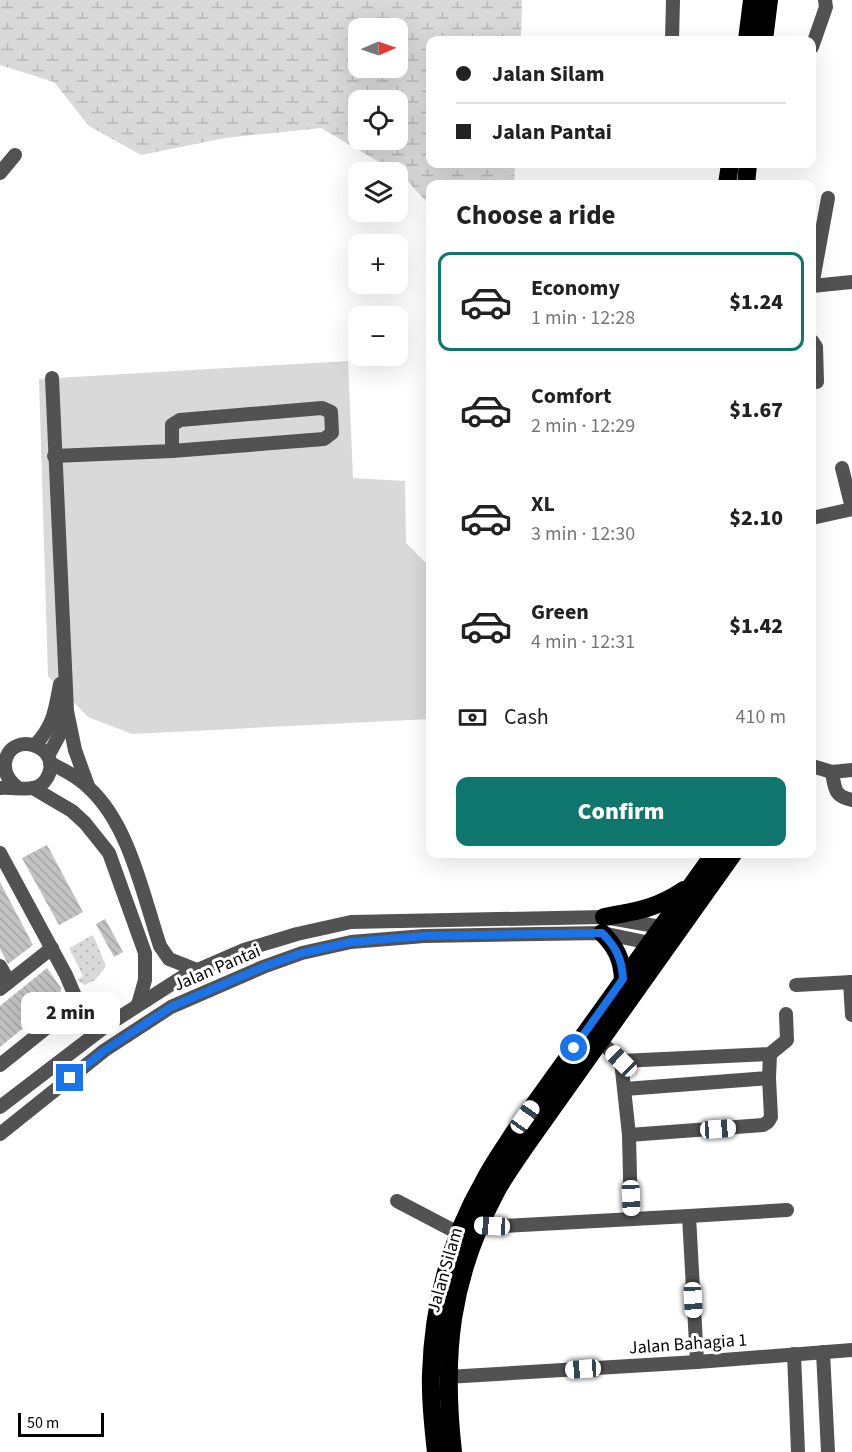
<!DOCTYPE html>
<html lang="en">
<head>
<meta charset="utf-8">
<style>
	:root { --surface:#fff; --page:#f2f2f2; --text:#222; --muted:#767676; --line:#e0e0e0; --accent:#0f766e }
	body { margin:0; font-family:"Source Sans 3",sans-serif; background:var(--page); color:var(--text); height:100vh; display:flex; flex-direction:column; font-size:22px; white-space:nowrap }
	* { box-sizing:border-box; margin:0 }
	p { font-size:20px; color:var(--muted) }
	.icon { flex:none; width:33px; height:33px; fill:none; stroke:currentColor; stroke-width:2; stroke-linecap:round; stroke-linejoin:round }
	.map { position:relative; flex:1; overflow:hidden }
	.panel { position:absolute; left:426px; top:180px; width:390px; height:678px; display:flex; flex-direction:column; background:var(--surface); border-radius:12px; box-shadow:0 6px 24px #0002 }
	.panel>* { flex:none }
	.banner { position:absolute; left:426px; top:36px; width:390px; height:132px; border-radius:12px; box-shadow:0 6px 24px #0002; display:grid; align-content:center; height:132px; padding:0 30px; background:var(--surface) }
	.needle { width:39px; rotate:88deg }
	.tools { position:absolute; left:348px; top:18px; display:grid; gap:12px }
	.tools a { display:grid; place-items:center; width:60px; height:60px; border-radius:12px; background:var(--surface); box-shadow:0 6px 24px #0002; font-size:30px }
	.scale { position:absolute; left:18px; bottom:15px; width:86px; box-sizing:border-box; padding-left:6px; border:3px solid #000; border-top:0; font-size:16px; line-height:21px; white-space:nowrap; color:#000; -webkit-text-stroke:4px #fff; paint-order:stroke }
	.end { position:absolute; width:27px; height:27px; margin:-14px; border:8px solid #1a73e8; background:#fff; box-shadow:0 0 0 3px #fff }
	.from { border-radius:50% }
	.bubble { position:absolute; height:42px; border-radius:12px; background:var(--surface); box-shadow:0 6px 24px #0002; font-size:20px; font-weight:800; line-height:42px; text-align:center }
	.car { position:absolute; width:18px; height:36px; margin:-18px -9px; border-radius:8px; box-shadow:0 0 4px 2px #0007; background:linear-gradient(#fff 24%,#345 0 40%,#fff 0 76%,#345 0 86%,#fff 0) }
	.banner b { display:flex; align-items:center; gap:21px; height:57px; font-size:22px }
	.banner b+b { border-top:2px solid var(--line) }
	.banner i { width:15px; height:15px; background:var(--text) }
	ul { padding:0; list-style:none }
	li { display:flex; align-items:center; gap:18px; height:99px; margin:0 12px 9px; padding:0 18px; border:3px solid transparent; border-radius:12px }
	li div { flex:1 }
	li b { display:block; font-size:22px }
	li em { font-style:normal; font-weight:800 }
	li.current { border-color:var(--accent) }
	li>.icon { width:54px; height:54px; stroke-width:1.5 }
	h2 { padding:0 30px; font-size:27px; line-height:72px }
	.pay { display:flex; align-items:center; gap:15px; height:66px; padding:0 30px; font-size:22px }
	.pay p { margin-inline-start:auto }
	.cta { display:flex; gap:12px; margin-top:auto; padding:12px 30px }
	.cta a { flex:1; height:69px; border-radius:12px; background:var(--accent); color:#fff; font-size:24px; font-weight:800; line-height:69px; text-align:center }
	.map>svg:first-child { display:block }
</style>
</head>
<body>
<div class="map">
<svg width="852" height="1452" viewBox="0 0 852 1452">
	<defs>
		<pattern id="grass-dots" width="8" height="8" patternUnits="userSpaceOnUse" patternTransform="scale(1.5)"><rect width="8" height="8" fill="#d9d9d9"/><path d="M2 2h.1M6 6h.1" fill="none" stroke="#b8b8b8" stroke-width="1.8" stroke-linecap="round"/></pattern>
		<pattern id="wetland-marsh" width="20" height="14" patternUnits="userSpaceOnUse" patternTransform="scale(1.5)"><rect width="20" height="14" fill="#d9d9d9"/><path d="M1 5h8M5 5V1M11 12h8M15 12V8" fill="none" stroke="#b8b8b8"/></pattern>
		<pattern id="building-back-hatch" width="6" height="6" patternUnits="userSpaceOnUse" patternTransform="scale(1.5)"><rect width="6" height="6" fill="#c2c2c2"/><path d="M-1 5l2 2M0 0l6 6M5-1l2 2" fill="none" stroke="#a5a5a5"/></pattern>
	</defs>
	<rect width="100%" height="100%" fill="#fff"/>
	<path fill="url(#grass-dots)" d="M 93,935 L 106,966 L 95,980 L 85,985 L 77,980 L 83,976 L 69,948 Z"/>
	<path fill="url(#wetland-marsh)" fill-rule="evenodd" d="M 0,0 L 522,0 L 521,40 L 430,40 L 430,164 L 515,164 L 514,184 L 430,184 L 430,206 L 403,176 L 321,128 L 225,138 L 141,155 L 89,126 L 54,82 L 0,65 ZM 358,28 L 398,28 L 398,68 L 358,68 ZM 358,100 L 398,100 L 398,140 L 358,140 Z"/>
	<path fill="#d9d9d9" d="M 348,361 L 353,478 L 405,481 L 406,543 L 430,567 L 430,719 L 132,734 L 88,717 L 48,676 L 39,379 Z"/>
	<g fill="url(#building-back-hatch)">
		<path d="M 47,845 L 83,912 L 59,925 L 22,858 Z"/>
		<path d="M 0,882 L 33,945 L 8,964 L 0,949 Z"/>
		<path d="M 105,919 L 123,952 L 114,957 L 96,924 Z"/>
		<path d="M 47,968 L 61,988 L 60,998 L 0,1047 L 0,1006 Z"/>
	</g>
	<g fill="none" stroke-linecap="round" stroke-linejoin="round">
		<g stroke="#525252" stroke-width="14">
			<path d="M 672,40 L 673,0"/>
			<path d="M 812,47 L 826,7 L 825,0"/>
			<path d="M 0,173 L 15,155"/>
			<path d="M 812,286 L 828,198"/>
			<path d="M 812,286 L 852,282"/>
			<path d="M 812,341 L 816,347 L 817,382"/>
			<path d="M 52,378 L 67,711 L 75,750 L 88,786"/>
			<path d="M 54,456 L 172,451 L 324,439 L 332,433 L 331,412 L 322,408 L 180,420 L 172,425 L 172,451"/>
			<path d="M 842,468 L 852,508"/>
			<path d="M 812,518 L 852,509"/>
			<path d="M 35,745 C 54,725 55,710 60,684"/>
			<path d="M 48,756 L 60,734 L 66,713"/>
			<path d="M 50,763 C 64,770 78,777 89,788 C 129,824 143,895 160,946 L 169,959 L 197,970"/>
			<path d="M 812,766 L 832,772 L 852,770"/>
			<path d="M 832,772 C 835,789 834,796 852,800"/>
			<path d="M 0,788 C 10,787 25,790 33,788 C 39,787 44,783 47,778 C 65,747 10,728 5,763 C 4,774 9,781 17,787"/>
			<path d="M 33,788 L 72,811 L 85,823 L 109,853 L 145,953 L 145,980 L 138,1005"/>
			<path d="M 0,853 L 66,975 L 75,996 L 70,1009 L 0,1065"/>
			<path d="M 0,966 L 9,982"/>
			<path d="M 850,982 L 852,1015"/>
			<path d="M 796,985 L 852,982"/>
			<path d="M 0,989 L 52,948"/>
			<path d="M 599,1040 L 621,1061 L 770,1054 L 787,1040 L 786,1014"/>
			<path d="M 621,1061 L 629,1135 L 631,1219"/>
			<path d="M 625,1089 L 769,1078 L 770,1054"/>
			<path d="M 0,1107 L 106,1026 L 184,976 L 244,950 L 297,934 L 351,922 L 604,917 L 661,927 L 667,930"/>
			<path d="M 0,1134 L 105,1050 L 171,1007 L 263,967 L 302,953 L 351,942 L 424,936 L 602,933 L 650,943 L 656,946"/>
			<path d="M 629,1135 L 763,1125 L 768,1122 L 771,1117 L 769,1078"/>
			<path d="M 397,1201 L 460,1234"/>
			<path d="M 689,1216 L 787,1210"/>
			<path d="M 480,1225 L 504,1226 L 689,1216 L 697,1362"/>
			<path d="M 823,1352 L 828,1452"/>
			<path d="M 794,1354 L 798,1452"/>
			<path d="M 447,1377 L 697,1362 L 852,1350"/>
		</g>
		<g stroke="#000" stroke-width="18">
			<path d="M 747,40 L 752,0"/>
			<path d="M 764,40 L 769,0"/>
			<path d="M 727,184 L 730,164"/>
			<path d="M 746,184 L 748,164"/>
			<path d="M 604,917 C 638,911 655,909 684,890"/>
			<path d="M 602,933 C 616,947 622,959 623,979"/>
			<path d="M 436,1452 C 433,1426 430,1400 431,1374 C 433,1307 450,1240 484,1181 C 492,1165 503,1150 513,1134 L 714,854"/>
			<path d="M 453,1452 C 442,1354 450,1278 497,1190 C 506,1174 517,1159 527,1144 L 733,854"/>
		</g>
	</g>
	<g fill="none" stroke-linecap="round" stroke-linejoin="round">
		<path stroke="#1a73e8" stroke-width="8" d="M 70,1078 L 105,1050 L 171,1007 L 263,967 L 302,953 L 351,942 L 424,936 L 602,933 C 616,947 622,959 623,979 L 574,1048"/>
	</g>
	<g text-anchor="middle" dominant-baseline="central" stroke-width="6" stroke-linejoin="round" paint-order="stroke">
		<g font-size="18" fill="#000" stroke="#fff">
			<text transform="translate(217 968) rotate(-23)">Jalan Pantai</text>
			<text transform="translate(445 1270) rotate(-74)">Jalan Silam</text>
			<text transform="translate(688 1344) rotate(-4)">Jalan Bahagia 1</text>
		</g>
	</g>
</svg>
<div class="tools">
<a><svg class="needle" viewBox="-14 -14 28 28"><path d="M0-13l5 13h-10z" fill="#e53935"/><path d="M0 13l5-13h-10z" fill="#767676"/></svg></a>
<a><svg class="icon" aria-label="locate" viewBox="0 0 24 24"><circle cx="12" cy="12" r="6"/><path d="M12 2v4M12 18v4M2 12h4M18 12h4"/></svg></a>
<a><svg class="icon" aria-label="layers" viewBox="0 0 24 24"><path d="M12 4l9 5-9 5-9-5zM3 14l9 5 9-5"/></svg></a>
<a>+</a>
<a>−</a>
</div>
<div class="scale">50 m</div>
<i class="end from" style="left:574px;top:1048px"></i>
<i class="end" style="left:70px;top:1078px"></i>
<div class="bubble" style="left:21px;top:992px;width:99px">2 min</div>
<i class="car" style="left:621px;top:1061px;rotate:314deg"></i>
<i class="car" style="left:525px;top:1117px;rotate:35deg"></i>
<i class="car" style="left:718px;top:1129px;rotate:86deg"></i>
<i class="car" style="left:631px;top:1198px;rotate:178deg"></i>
<i class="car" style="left:492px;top:1226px;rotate:273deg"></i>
<i class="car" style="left:693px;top:1300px;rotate:177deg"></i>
<i class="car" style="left:583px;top:1369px;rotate:266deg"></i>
<div class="banner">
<b><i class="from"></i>Jalan Silam</b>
<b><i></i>Jalan Pantai</b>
</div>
<section class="panel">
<h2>Choose a ride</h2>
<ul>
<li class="current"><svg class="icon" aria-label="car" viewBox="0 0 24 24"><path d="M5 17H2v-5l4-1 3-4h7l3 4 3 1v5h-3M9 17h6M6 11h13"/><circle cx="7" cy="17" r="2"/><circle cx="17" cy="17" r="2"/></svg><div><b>Economy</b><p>1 min · 12:28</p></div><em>$1.24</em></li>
<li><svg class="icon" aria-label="car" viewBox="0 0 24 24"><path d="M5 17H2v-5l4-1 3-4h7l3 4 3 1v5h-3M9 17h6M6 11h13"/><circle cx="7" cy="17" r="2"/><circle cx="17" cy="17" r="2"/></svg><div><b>Comfort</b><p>2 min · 12:29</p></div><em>$1.67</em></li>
<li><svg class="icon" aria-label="car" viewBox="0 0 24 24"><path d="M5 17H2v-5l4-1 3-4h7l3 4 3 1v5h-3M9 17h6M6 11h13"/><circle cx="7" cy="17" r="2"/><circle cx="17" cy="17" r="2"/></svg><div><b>XL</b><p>3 min · 12:30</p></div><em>$2.10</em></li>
<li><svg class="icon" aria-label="car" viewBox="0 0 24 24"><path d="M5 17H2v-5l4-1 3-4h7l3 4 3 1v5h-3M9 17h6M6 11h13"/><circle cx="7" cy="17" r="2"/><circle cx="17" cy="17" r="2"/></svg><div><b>Green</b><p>4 min · 12:31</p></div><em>$1.42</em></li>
</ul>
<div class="pay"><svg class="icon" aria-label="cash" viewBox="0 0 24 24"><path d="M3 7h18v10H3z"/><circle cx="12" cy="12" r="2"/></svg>Cash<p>410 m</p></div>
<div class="cta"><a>Confirm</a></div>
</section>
</div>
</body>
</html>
